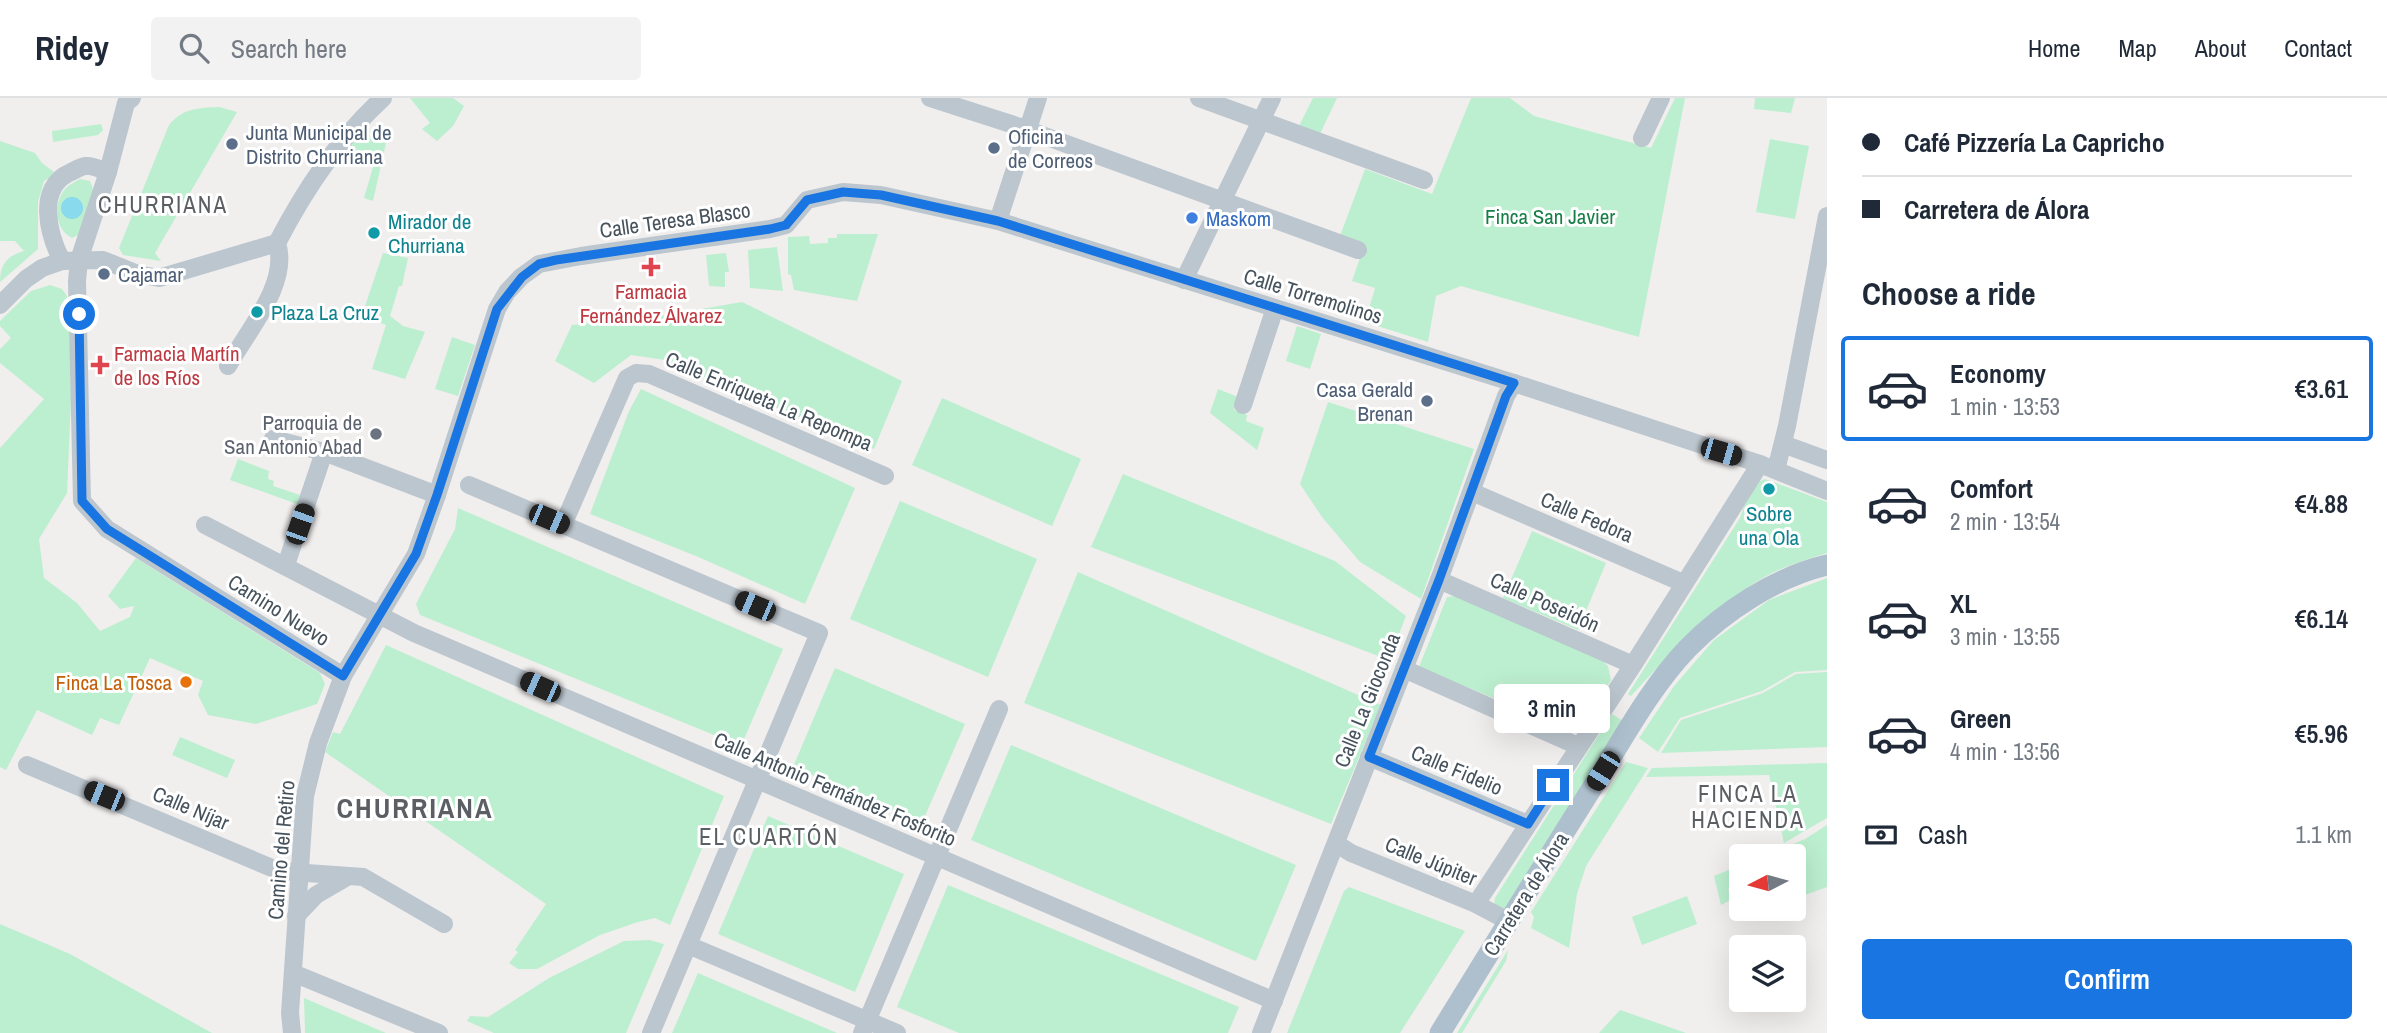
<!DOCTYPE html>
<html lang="en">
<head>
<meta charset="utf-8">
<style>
	:root { --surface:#fff; --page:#f2f2f3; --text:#1f2937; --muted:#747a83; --line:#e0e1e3; --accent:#1875e1 }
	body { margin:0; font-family:"Archivo Narrow",sans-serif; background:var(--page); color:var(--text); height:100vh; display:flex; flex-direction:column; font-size:26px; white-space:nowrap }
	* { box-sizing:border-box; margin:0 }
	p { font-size:23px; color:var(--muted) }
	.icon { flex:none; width:38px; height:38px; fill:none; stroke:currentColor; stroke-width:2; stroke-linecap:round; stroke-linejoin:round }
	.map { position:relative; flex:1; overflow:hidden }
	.details { display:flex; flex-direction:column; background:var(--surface); width:560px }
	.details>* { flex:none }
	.guide { display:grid; align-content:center; height:154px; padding:0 35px; background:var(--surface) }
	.needle { width:46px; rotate:264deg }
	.buttons { position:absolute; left:1729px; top:746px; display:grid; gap:14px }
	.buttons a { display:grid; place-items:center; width:77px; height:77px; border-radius:7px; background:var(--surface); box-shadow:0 7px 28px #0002; font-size:35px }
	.end { position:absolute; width:32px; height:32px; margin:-16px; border:9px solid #1875e1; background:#fff; box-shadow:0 0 0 4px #fff }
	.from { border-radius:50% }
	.bubble { position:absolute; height:49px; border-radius:7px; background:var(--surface); box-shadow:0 7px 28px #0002; font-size:23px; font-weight:600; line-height:49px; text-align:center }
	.car { position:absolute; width:21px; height:42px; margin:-21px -10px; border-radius:9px; box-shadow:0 0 5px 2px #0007; background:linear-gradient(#222 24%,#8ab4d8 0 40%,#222 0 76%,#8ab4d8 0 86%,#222 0) }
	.guide b { display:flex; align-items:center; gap:24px; height:66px; font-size:26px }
	.guide b+b { border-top:2px solid var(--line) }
	.guide i { width:18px; height:18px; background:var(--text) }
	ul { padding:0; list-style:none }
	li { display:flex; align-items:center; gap:21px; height:105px; margin:0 14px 10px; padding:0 21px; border:4px solid transparent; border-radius:7px }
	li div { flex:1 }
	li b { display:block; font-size:26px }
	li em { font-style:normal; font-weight:600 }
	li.current { border-color:var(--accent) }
	li>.icon { width:63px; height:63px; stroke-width:1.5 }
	h2 { padding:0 35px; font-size:32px; line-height:84px }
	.pay { display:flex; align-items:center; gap:18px; height:77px; padding:0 35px; font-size:26px }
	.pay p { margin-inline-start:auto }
	.cta { display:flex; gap:14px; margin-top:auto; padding:14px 35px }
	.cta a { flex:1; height:80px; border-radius:7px; background:var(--accent); color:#fff; font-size:28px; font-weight:600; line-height:80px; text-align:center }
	header { display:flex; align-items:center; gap:42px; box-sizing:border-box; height:98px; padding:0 35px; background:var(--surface); border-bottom:2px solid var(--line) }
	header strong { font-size:33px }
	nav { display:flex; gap:38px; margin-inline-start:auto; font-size:24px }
	.search { width:490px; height:63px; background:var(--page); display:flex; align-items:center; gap:18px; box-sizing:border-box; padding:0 24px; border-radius:7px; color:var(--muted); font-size:26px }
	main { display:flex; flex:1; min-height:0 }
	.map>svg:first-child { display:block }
</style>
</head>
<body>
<header>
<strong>Ridey</strong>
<div class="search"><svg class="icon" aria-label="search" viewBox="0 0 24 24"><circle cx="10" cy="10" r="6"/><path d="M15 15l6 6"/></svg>Search here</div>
<nav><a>Home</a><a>Map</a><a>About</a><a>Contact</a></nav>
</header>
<main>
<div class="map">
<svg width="1827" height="935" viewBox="0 0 1827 935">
	<rect width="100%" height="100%" fill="#f1eeee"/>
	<g fill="#bcefcf">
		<path d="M 410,0 L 453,0 L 464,8 L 453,28 L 437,43 L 422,31 L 430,25 Z"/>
		<path d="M 1313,0 L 1337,0 L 1319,38 L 1298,30 Z"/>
		<path d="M 1471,0 L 1510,0 L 1534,18 L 1651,50 L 1675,0 L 1685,0 L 1639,239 L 1461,188 L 1436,198 L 1428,244 L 1365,224 L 1375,190 L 1352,183 L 1364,148 L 1340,138 L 1365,71 L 1432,96 Z"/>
		<path d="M 1755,0 L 1795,0 L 1791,15 L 1754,11 Z"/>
		<path d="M 219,9 L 237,14 L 155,155 L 161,163 L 123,157 L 119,150 L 169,27 C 183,10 198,10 219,9 Z"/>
		<path d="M 101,26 L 103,32 L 98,37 L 53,44 L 52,33 Z"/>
		<path d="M 362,26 L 386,45 L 373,103 L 364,100 L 373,69 L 343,51 Z"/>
		<path d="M 1770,41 L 1809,48 L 1795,121 L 1756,114 Z"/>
		<path d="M 0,43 L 35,55 L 42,65 L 54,74 L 51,79 L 44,83 L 38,104 L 38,151 L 0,184 C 0,166 7,158 24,153 L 15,143 L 0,143 Z"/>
		<path d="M 80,81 L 90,83 L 93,91 L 80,136 L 72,140 C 54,131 53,104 66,90 C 70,86 75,84 80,81 Z"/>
		<path d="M 837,136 L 878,136 L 857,203 L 794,192 L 791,177 L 788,176 L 788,139 L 809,138 L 810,146 L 828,145 L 828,140 L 837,140 Z"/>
		<path d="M 777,149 L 783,193 L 750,190 L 748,152 Z"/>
		<path d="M 383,155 L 408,160 L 402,188 L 399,188 L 390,218 L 403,228 L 425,234 L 405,281 L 372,271 L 386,227 L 362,217 Z"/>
		<path d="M 726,155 L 729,174 L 725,174 L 725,189 L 709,188 L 706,157 Z"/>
		<path d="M 50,187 L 62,191 L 69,201 L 71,302 L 67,395 L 39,441 L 44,480 L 77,505 L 100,533 L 130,519 L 134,508 L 120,511 L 108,498 L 136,460 L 320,575 L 325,586 L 317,606 L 256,626 L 208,617 L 198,597 L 203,583 L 150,560 L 119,627 L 100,620 L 92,637 L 37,612 L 6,672 L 0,669 L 0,350 L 44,301 L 0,265 L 0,251 L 11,240 L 0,228 L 0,223 L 31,193 Z"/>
		<path d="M 742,204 L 902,283 L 874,351 L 665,262 L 631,257 L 594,285 L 555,263 L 572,227 L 655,219 Z"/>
		<path d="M 1297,228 L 1321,236 L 1310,271 L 1286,263 Z"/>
		<path d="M 452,239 L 475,247 L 458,298 L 435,291 Z"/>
		<path d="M 641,291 L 855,390 L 805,506 L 696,458 L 590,416 L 629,313 Z"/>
		<path d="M 1218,291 L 1238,299 L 1234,312 L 1247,317 L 1246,323 L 1264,330 L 1257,352 L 1210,315 Z"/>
		<path d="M 942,300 L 1081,361 L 1052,428 L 912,367 Z"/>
		<path d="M 1328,304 L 1474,351 L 1421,501 L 1360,464 L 1322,419 L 1300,386 Z"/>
		<path d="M 238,361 L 269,373 L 268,381 L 274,383 L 273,388 L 303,398 L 300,407 L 230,382 Z"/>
		<path d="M 1123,376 L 1335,463 L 1406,518 L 1389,562 L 1091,449 Z"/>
		<path d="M 1765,381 L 1827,404 L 1827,455 C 1808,461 1788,467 1770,476 C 1720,502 1669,557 1631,598 L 1628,596 L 1740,420 C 1746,404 1747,387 1765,381 Z"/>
		<path d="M 900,403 L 1037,461 L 988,579 L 850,521 Z"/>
		<path d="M 458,410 L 783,551 L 741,648 L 420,517 L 416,506 L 455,431 Z"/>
		<path d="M 1532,433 L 1606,465 L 1578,532 L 1503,500 Z"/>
		<path d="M 1078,474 L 1381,607 L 1331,726 L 1024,605 Z"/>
		<path d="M 1827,480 L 1827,572 L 1795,574 L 1762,593 L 1680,620 L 1658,654 L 1639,640 L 1674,588 L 1714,542 L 1769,502 Z"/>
		<path d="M 1455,498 L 1601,561 L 1608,568 L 1611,582 L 1577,635 L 1419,569 L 1447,499 Z"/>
		<path d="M 386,547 L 724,698 L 670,827 L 655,820 L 638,824 L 600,837 L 537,871 L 518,871 L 509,865 L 518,854 L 515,852 L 546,806 L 325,654 L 333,634 L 340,636 Z"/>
		<path d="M 835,570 L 965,626 L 922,725 L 793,669 Z"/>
		<path d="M 1827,574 L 1827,649 L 1661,655 L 1681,622 L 1763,595 L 1796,576 Z"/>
		<path d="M 1612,616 L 1623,623 L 1508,810 L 1502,813 L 1494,806 L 1495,800 Z"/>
		<path d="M 180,639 L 235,662 L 227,680 L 172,657 Z"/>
		<path d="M 1011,647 L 1296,767 L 1256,863 L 971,742 Z"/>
		<path d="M 1626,664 L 1648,670 L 1586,768 L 1577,796 L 1569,850 L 1531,830 L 1534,819 L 1531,814 Z"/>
		<path d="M 1827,665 L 1827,720 L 1784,745 L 1769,677 L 1646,679 L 1652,670 Z"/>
		<path d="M 768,718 L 904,776 L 855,894 L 718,836 Z"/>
		<path d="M 1827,727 L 1827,789 L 1794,801 L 1794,758 L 1765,758 L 1805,741 Z"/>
		<path d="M 1741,767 L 1741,784 L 1728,791 L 1734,800 L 1721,807 L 1714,778 Z"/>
		<path d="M 948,787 L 1239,909 L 1228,935 L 959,935 L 897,909 Z"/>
		<path d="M 1349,789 L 1465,833 L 1400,935 L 1287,935 L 1344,793 Z"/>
		<path d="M 1687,798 L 1697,826 L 1642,847 L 1632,819 Z"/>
		<path d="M 0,826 L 70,856 L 212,935 L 0,935 Z"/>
		<path d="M 649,842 L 664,846 L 626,935 L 494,935 L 467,923 L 470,918 L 488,919 L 549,880 L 624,843 Z"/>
		<path d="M 1508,852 L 1506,863 L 1462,935 L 1457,935 Z"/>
		<path d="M 698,875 L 837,935 L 672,935 Z"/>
		<path d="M 304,900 L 386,935 L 305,935 Z"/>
		<path d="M 1620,912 L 1686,935 L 1599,935 Z"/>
	</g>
	<circle fill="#89daec" cx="72" cy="110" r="11"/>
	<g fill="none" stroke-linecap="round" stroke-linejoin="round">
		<g stroke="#bcc6ce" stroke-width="18">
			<path d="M 132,0 L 126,5 L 108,74 L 79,162 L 77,183 L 82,403 L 107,431 L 343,578"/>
			<path d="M 930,0 L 1017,28 L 1358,152"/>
			<path d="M 1199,0 L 1424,82"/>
			<path d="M 1642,40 L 1661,0"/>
			<path d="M 998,123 L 1038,0"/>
			<path d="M 277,145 C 305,91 338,41 383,0"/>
			<path d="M 62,163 C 49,138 35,89 71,74 C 75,72 82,68 86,68 C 92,67 102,72 108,74"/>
			<path d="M 1184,182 L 1272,0"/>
			<path d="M 0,207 L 26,181 L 42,170 L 62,163 L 103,162 L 138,176 L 159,180 L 277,145"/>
			<path d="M 228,268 C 247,233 290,186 277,145"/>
			<path d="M 1243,307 L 1275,210"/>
			<path d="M 273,341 L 324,354"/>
			<path d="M 1783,346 L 1827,362"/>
			<path d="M 1776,372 L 1787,328 L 1827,118"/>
			<path d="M 469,387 L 819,535 L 651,935"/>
			<path d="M 1472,394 L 1683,485"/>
			<path d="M 205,427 L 414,535 L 1274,903"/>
			<path d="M 563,427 L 627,280 L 636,275 L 649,276 L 885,378"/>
			<path d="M 286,467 L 324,354 L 437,397"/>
			<path d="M 1439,482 L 1633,567"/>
			<path d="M 1404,571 L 1578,648"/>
			<path d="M 1369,659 L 1528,726"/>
			<path d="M 27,667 L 279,773 L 363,779 L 444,826"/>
			<path d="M 1337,746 L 1351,755 L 1476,806 L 1508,823"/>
			<path d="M 1476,806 L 1633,567 L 1760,366"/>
			<path d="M 296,818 L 316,797 L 347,779"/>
			<path d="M 688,847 L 897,935"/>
			<path d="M 293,875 L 439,935"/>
			<path d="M 292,935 L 290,915 L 305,698 L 318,645 L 343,578 L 416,456 L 437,397 L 497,211 L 507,194 L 521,179 L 539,166 L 581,158 L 770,131 L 786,127 L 807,102 L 843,94 L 881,97 L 998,123 L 1514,285 L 1760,366 L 1827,393"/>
			<path d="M 862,935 L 999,611"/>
			<path d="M 1261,935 L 1439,482 L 1506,298 L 1514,285"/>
		</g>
		<path stroke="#aebfce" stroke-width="21" d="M 1440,935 C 1491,852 1542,769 1594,687 C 1623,641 1650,590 1687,551 C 1724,513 1776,479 1827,467"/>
	</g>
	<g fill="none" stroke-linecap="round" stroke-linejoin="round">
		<path stroke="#1875e1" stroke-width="9" d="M 79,216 L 82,403 L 107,431 L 343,578 L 416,456 L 437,397 L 497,211 L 522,179 L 539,166 L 556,162 L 770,131 L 786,127 L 807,102 L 843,94 L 881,97 L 998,123 L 1486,276 L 1514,285 L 1506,298 L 1439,482 L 1369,659 L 1528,726 L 1553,687"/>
	</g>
	<g fill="#5c6f8a" stroke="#fff" stroke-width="2.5">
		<circle cx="232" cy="46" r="7"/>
		<circle cx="994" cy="50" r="7"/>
		<circle cx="104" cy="176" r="7"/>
		<circle cx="1427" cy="303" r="7"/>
	</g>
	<circle fill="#3f7fe0" stroke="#fff" stroke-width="2.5" cx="1192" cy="120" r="7"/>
	<g fill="#0f9aa8" stroke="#fff" stroke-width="2.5">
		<circle cx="374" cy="135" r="7"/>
		<circle cx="257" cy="214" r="7"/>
		<circle cx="1769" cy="391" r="7"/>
	</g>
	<g fill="#e0444e" stroke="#fff" stroke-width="2.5">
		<path d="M647.5 158.5h7v7h7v7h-7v7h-7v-7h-7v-7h7z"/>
		<path d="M96.5 256.5h7v7h7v7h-7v7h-7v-7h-7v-7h7z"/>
	</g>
	<circle fill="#6b7280" stroke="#fff" stroke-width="2.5" cx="376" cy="336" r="7"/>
	<circle fill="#e8710a" stroke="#fff" stroke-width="2.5" cx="186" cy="584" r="7"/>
	<g text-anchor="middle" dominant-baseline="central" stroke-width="6" stroke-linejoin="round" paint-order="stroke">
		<g font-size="21" fill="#4e5e75" stroke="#fff" text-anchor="start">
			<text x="246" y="34">Junta Municipal de<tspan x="246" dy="24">Distrito Churriana</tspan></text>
			<text x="1008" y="38">Oficina<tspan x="1008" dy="24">de Correos</tspan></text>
			<text x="118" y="176">Cajamar</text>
			<text x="1413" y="291" text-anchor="end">Casa Gerald<tspan x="1413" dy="24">Brenan</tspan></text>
		</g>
		<g font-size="21" fill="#167e47" stroke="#fff">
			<text x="1550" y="118">Finca San Javier</text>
		</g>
		<g font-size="21" fill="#366cbe" stroke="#fff" text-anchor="start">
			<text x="1206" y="120">Maskom</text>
		</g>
		<g font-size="21" fill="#46525c" stroke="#fff">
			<text transform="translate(675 122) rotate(-8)">Calle Teresa Blasco</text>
			<text transform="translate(1313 198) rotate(17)">Calle Torremolinos</text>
			<text transform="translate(769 303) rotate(23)">Calle Enriqueta La Repompa</text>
			<text transform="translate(1587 419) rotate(23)">Calle Fedora</text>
			<text transform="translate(1545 504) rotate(24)">Calle Poseidón</text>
			<text transform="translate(279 512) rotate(32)">Camino Nuevo</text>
			<text transform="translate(1367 602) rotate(-68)">Calle La Gioconda</text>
			<text transform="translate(1457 672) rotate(23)">Calle Fidelio</text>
			<text transform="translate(835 691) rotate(23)">Calle Antonio Fernández Fosforito</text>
			<text transform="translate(191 710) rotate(23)">Calle Níjar</text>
			<text transform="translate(281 752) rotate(-85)">Camino del Retiro</text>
			<text transform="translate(1431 763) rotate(22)">Calle Júpiter</text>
			<text transform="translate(1526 796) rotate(-58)">Carretera de Álora</text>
		</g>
		<g font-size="21" fill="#0d838f" stroke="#fff" text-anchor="start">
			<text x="388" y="123">Mirador de<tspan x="388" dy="24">Churriana</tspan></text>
			<text x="271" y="214">Plaza La Cruz</text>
			<text x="1769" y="415" text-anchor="middle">Sobre<tspan x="1769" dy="24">una Ola</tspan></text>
		</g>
		<g font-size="21" fill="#be3a42" stroke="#fff">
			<text x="651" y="193">Farmacia<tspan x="651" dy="24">Fernández Álvarez</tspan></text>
			<text x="114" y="255" text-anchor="start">Farmacia Martín<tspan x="114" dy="24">de los Ríos</tspan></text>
		</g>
		<g font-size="21" fill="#5b616d" stroke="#fff" text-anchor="end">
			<text x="362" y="324">Parroquia de<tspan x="362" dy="24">San Antonio Abad</tspan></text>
		</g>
		<g font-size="21" fill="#c56008" stroke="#fff" text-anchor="end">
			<text x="172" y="584">Finca La Tosca</text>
		</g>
		<g font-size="23" letter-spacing="2" fill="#5b5f63" stroke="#fff">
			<text x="163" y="106">CHURRIANA</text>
			<text x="1748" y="695">FINCA LA<tspan x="1748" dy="26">HACIENDA</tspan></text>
			<text x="769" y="738">EL CUARTÓN</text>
		</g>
		<g font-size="28" font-weight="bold" letter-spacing="2" fill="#5b5f63" stroke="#fff">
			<text x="415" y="710">CHURRIANA</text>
		</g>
	</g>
</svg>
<div class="buttons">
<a><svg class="needle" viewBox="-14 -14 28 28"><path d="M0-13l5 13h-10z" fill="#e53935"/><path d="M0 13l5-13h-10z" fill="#747a83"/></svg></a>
<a><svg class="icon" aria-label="layers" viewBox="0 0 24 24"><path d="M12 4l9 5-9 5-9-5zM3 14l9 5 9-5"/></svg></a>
</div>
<i class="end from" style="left:79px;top:216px"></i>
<i class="end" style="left:1553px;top:687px"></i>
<div class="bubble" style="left:1494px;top:586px;width:116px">3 min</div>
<i class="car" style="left:1721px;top:354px;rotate:106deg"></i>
<i class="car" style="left:549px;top:421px;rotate:113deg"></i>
<i class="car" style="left:300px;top:426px;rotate:19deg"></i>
<i class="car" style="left:755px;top:508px;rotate:293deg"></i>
<i class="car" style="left:540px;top:589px;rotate:294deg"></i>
<i class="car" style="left:1603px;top:673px;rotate:212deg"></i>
<i class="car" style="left:104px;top:698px;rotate:292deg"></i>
</div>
<section class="details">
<div class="guide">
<b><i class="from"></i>Café Pizzería La Capricho</b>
<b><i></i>Carretera de Álora</b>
</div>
<h2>Choose a ride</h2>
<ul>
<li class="current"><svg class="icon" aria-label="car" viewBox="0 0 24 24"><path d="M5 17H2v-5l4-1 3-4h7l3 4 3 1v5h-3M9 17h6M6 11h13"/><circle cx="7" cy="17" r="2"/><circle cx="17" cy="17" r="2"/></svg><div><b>Economy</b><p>1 min · 13:53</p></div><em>€3.61</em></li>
<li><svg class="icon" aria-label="car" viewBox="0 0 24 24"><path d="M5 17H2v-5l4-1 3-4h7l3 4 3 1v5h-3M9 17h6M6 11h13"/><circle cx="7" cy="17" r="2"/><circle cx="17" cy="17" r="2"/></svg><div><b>Comfort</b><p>2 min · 13:54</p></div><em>€4.88</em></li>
<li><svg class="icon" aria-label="car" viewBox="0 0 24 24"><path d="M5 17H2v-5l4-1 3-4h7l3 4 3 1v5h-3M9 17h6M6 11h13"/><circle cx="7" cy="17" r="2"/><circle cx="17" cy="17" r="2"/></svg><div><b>XL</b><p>3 min · 13:55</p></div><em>€6.14</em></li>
<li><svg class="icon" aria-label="car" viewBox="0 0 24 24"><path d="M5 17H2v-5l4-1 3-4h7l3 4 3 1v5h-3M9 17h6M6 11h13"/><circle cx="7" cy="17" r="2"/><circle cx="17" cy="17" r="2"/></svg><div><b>Green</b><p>4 min · 13:56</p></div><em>€5.96</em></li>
</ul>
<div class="pay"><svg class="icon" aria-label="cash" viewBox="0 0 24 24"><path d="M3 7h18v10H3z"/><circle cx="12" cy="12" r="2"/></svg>Cash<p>1.1 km</p></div>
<div class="cta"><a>Confirm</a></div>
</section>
</main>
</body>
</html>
